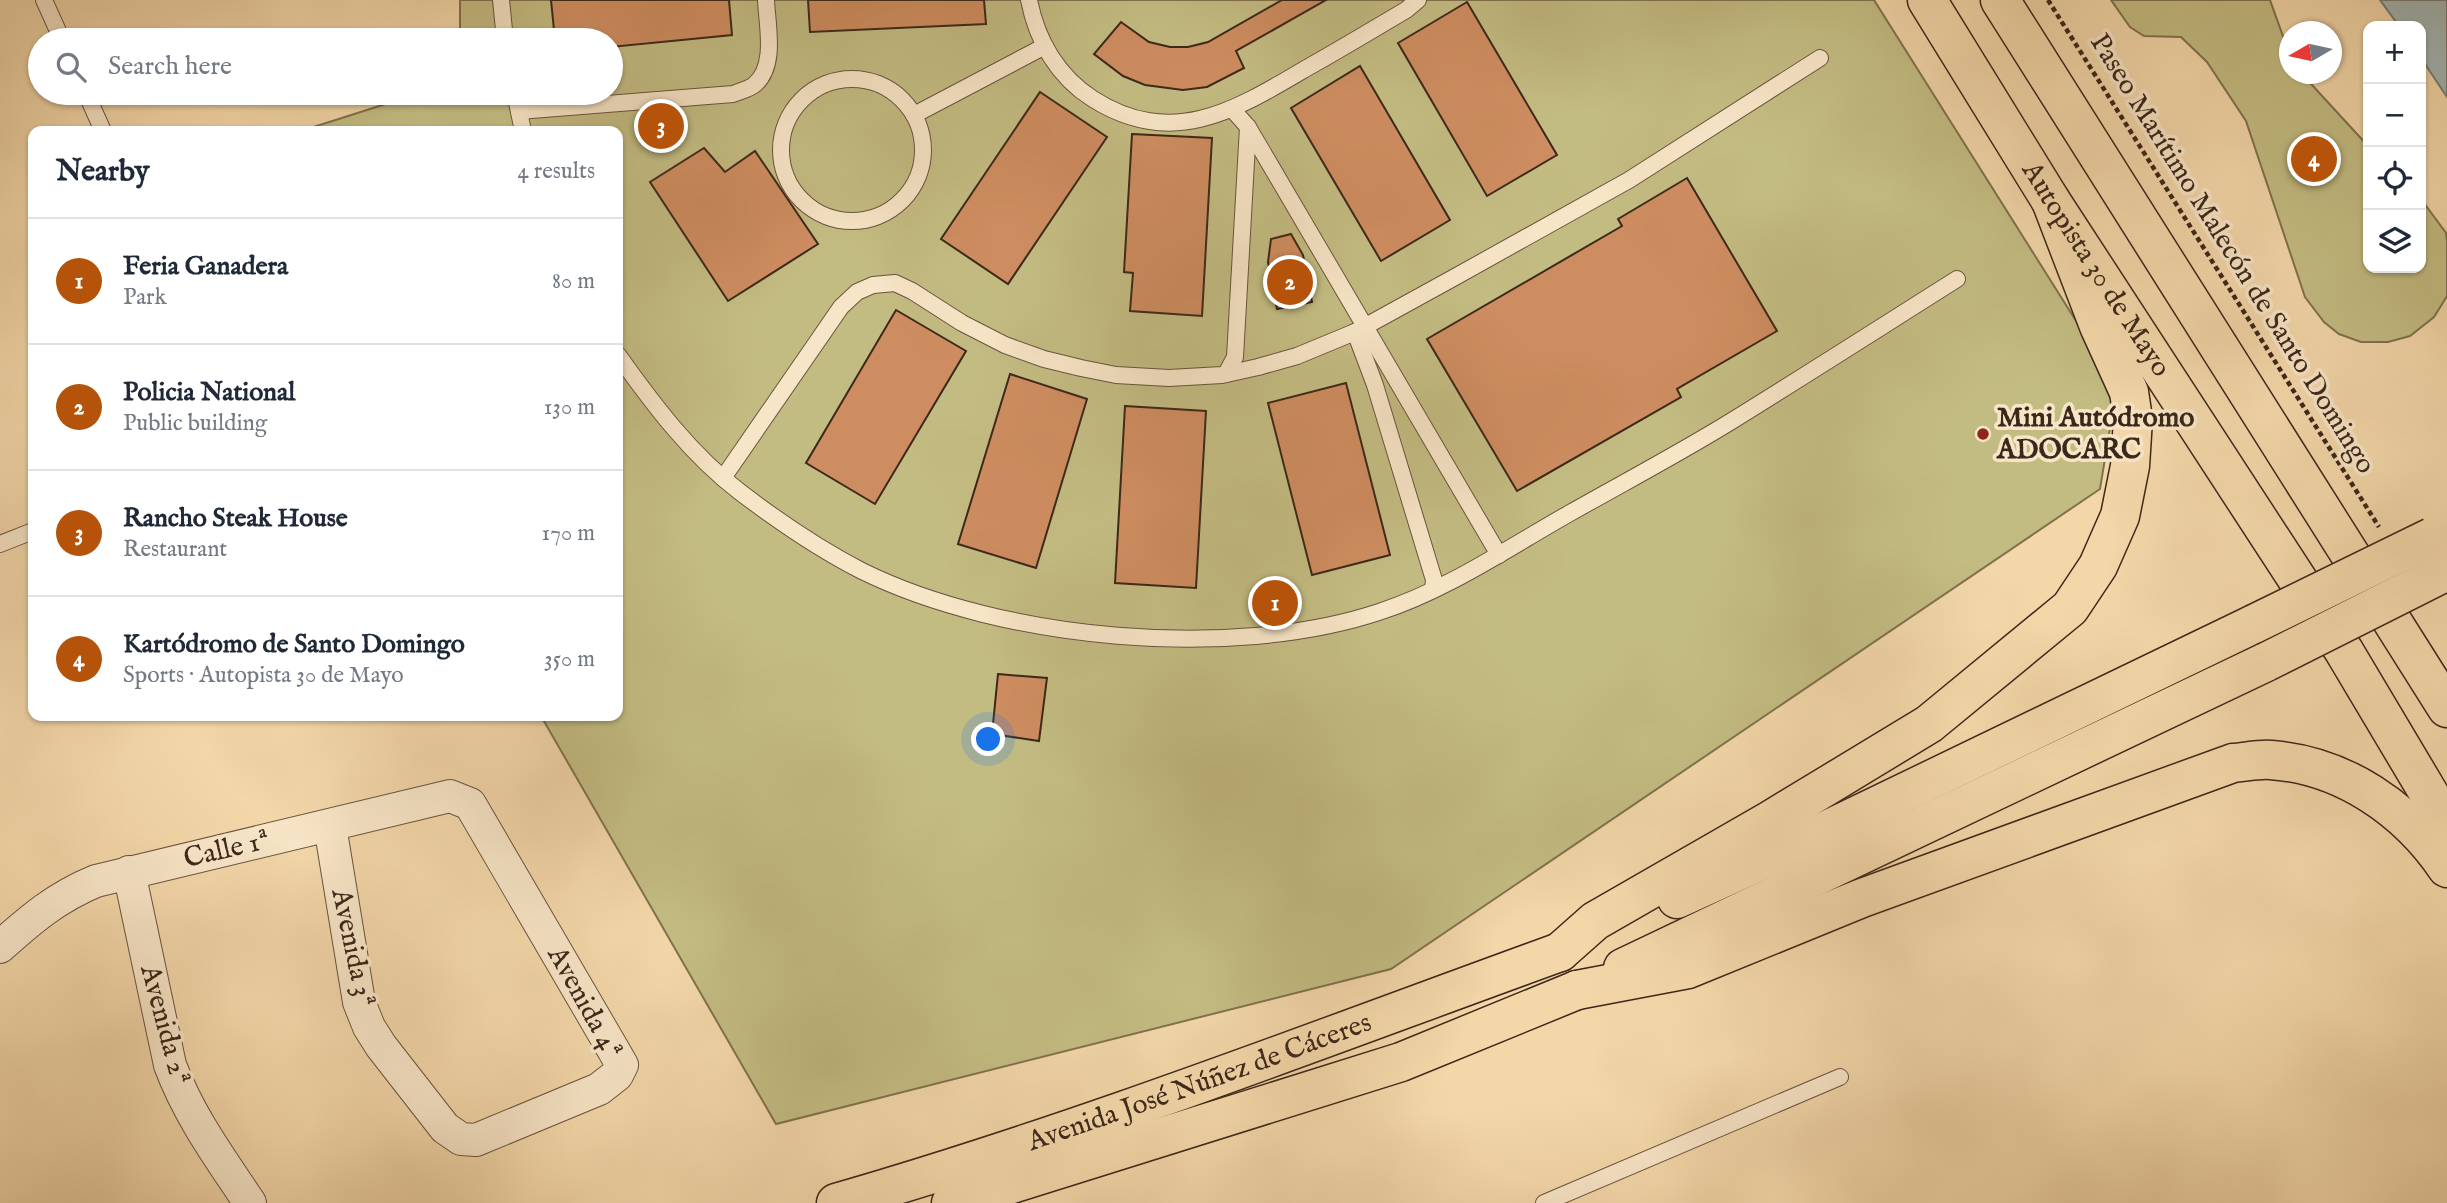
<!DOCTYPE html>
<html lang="en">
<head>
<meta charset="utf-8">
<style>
	body { margin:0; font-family:"IM FELL English",serif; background:#f6f6f7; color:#1f2937 }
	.controls { position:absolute; right:21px; top:21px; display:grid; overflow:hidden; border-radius:14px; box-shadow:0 2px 5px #0004 }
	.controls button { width:63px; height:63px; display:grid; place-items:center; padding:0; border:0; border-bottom:2px solid #e0e1e3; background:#fff; color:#1f2937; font:35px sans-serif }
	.compass { position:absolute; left:2279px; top:21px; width:63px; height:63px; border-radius:50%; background:#fff; box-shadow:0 2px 5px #0004; rotate:261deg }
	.you { position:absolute; left:989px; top:740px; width:24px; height:24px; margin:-18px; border:5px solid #fff; border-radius:50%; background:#1a73e8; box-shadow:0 0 0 10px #1a73e833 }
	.badge { display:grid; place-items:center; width:46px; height:46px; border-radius:50%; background:#b45309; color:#fff; font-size:23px; font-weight:700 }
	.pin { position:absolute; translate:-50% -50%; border:4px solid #fff; box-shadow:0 2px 7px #0006 }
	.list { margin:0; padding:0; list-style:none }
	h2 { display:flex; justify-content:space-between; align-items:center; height:91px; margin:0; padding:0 28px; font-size:30px }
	h2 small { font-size:23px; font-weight:400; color:#747a83 }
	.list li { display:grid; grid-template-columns:46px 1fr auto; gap:21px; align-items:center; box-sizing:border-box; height:126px; padding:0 28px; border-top:2px solid #e0e1e3 }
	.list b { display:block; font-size:26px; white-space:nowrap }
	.list p { margin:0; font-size:23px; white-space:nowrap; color:#747a83 }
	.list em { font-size:23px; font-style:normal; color:#747a83 }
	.icon { flex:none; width:38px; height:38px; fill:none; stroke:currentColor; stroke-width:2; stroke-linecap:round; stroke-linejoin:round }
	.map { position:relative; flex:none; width:2447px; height:1203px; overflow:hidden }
	.search { position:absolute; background:#fff; box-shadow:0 2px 5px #0004; left:28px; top:28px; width:595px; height:77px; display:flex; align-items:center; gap:18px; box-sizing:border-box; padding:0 24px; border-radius:38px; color:#747a83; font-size:26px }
	.panel { position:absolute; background:#fff; box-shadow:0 2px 5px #0004; left:28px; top:126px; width:595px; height:595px; border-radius:14px }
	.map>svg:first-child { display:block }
</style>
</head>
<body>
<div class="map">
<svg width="2447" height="1203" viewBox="0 0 2447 1203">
	<rect width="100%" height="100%" fill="#f3d7a9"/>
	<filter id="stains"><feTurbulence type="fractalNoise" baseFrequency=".00286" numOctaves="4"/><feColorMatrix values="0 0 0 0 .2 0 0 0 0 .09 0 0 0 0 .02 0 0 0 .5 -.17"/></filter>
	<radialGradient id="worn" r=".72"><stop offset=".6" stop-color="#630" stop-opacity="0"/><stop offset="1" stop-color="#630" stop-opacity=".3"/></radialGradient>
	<!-- green -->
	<g fill="#c3bc82" stroke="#80724e" stroke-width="2">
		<path d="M 460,0 L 1874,0 L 2117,386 L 2100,489 L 1391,969 L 776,1124 L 541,716 L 618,716 L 618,131 L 301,131 L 420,93 L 611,93 L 611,40 L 460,40 Z"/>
		<path d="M 2111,0 L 2270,0 L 2289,53 L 2290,74 L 2302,74 L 2368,146 L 2368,268 L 2421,268 L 2421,199 L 2446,233 L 2447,241 L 2447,296 L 2434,317 L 2410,336 L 2388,342 L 2361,342 L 2339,334 L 2324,322 L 2305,297 L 2246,121 L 2207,62 L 2181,37 L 2144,36 L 2130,27 Z"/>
	</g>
	<!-- water -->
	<path fill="#a1b6b4" stroke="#797d76" stroke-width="2" d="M 2380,0 L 2447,0 L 2447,97 L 2421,58 L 2421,26 L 2399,26 Z"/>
	<!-- building -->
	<g fill="#ce8d60" stroke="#3c281a" stroke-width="2">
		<path d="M 551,0 L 729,0 L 732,35 L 611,47 L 611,40 L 555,40 Z"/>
		<path d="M 808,0 L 984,0 L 986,24 L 810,32 Z"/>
		<path d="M 1282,0 L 1326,0 L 1236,51 L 1244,68 L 1207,87 L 1183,90 L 1145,85 L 1123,76 L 1094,54 L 1121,22 L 1149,42 L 1170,47 L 1188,47 L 1208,42 Z"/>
		<path d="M 1467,2 L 1557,155 L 1487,196 L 1398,43 Z"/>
		<path d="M 1360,66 L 1450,220 L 1381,261 L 1291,108 Z"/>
		<path d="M 1040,92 L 1107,137 L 1008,284 L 941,239 Z"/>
		<path d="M 1132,134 L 1212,138 L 1202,316 L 1130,311 L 1133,273 L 1124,272 Z"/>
		<path d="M 704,148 L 725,172 L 755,151 L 818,244 L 728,301 L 650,182 Z"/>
		<path d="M 1687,178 L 1777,331 L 1677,389 L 1681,397 L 1517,491 L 1427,339 L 1622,226 L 1618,219 Z"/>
		<path d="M 1291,234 L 1303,255 L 1312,302 L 1277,309 L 1268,262 L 1271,239 Z"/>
		<path d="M 896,310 L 966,351 L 875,504 L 806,463 Z"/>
		<path d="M 1010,374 L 1087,399 L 1036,568 L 958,544 Z"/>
		<path d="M 1346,383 L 1390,555 L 1312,575 L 1268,403 Z"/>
		<path d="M 1125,406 L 1206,411 L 1196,588 L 1115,583 Z"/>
		<path d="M 998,674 L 1047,678 L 1039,741 L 992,734 Z"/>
	</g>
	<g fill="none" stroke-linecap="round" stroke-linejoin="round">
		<!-- service casing -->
		<g stroke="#6a543e" stroke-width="18">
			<g id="service">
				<path d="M 44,0 L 62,40"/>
				<path d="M 501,0 L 505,40"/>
				<path d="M 1029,0 C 1037,41 1058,77 1093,99 C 1172,149 1234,111 1305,69 C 1339,50 1372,30 1406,10 L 1418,0"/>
				<circle cx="852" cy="150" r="71"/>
				<path d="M 86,93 L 103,131"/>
				<path d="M 515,93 L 523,131"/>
				<path d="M 1232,109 L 1248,127 L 1499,555"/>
				<path d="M 519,111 L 733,94 C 740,91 749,89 754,85 C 777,67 767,25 766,0"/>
				<path d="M 914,115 L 1045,46"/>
				<path d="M 1355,332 L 1375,385 L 1434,580 L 1433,589"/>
				<path d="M 618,355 C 653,404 691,455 740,492 C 778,521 819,549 862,571 C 1002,640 1231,661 1379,612 C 1447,590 1508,548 1570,513 C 1623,483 1678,454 1730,422 C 1806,375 1881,327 1957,279"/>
				<path d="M 1226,374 L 1235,357 L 1248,127"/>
				<path d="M 723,478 L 841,307 L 857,292 L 873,285 L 895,283 L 912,291 L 962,323 L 1005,345 L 1044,359 L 1081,368 L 1116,375 L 1169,378 L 1222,375 L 1258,367 L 1297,356 L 1355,332 L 1455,277 L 1629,180 L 1820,58"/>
				<path d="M 0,544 L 33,531"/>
				<path d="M 1544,1203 L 1840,1077"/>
			</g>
		</g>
		<!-- minor casing -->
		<g stroke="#6a543e" stroke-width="34">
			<g id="minor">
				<path d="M 129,872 L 170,1065 C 189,1116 220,1158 250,1203"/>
				<path d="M 0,947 C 31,919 57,897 96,881 L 450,796 L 470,804 L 614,1051 L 622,1065 L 617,1075 L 599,1089 L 476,1140 L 461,1139 L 445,1128 L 381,1046 L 369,1027 L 359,1002 L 330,826"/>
			</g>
		</g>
		<!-- primary casing -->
		<g stroke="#3c281a" stroke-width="41">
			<g id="primary">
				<path id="s1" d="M 836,1203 C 1082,1132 1320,1039 1560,952"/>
				<path d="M 951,1203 L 1401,1062 L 1577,990"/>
			</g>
		</g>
		<!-- trunk casing -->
		<g stroke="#3c281a" stroke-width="41">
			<g id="trunk">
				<path id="s2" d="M 1927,0 L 2051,201 L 2344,651 L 2447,824"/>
				<path d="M 2000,0 L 2447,708"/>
				<path d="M 1677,899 L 1802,842 L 2254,624"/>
				<path d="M 1560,952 L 1595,921 L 1769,821 L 1929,724 L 2070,608 L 2098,566 L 2120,516 L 2130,466 L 2133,419 L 2129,392 L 2099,326 L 2051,201"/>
				<path d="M 1623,968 L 2266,662"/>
				<path d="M 1577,990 L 1688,969 L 1862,898 L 2233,763 C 2246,762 2259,759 2271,760 C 2343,765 2407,809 2447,868"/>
			</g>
		</g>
		<!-- path -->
		<path stroke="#3c281a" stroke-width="4.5" stroke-dasharray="5 3.5" stroke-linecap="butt" d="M 2048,0 L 2379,527"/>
		<!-- service -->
		<use href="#service" stroke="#f7e5c7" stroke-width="16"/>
		<!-- minor -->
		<use href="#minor" stroke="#f7e5c7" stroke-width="32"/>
		<!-- primary -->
		<use href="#primary" stroke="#f3d7a9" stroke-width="38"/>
		<!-- trunk -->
		<use href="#trunk" stroke="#f3d7a9" stroke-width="38"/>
		<!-- trunk-bridge casing -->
		<g stroke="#3c281a" stroke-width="41" stroke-linecap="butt">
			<g id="trunk-bridge">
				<path d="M 2254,624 L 2432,537"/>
				<path d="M 2266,662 L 2447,571"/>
			</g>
		</g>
		<!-- trunk-bridge -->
		<use href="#trunk-bridge" stroke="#f3d7a9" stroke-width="38"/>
	</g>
	<!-- markers -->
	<circle fill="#8f2418" stroke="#f7e5c7" stroke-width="2.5" cx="1983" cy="434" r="7"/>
	<g text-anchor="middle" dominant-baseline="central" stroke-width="7" stroke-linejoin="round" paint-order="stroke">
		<!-- street labels -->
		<g font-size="28" fill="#3c281a" stroke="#f7e5c7">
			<text transform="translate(2232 254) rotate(58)">Paseo Marítimo Malecón de Santo Domingo</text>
			<text stroke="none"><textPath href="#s2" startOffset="318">Autopista 30 de Mayo</textPath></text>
			<text transform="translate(227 850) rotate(-13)">Calle 1ª</text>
			<text transform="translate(352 948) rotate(78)">Avenida 3ª</text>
			<text transform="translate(584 1003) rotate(61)">Avenida 4ª</text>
			<text transform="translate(164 1025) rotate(75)">Avenida 2ª</text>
			<text stroke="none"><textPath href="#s1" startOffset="383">Avenida José Núñez de Cáceres</textPath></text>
		</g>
		<!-- poi labels -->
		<g font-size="28" font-weight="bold" fill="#3c281a" stroke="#f7e5c7" text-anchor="start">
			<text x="1997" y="418">Mini Autódromo<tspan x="1997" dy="32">ADOCARC</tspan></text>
		</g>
	</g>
	<rect width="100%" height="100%" filter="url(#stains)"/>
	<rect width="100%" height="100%" fill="url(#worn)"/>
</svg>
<div class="controls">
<button>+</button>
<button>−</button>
<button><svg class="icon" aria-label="locate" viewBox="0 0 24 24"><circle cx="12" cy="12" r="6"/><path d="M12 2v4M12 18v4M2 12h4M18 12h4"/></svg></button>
<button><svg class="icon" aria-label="layers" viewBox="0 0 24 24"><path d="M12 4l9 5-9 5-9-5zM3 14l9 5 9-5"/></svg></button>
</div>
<svg class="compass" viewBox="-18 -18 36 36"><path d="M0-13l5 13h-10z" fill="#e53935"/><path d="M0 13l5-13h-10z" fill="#747a83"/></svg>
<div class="you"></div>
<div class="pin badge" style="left:1275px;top:603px">1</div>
<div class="pin badge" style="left:1290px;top:282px">2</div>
<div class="pin badge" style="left:661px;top:126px">3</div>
<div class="pin badge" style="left:2314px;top:159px">4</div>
<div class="search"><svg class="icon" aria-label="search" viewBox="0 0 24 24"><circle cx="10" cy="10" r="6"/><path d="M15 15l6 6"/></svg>Search here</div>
<section class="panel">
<h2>Nearby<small>4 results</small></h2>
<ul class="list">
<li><span class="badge">1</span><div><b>Feria Ganadera</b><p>Park</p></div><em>80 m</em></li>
<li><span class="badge">2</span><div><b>Policia National</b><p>Public building</p></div><em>130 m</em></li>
<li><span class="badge">3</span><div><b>Rancho Steak House</b><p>Restaurant</p></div><em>170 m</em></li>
<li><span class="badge">4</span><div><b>Kartódromo de Santo Domingo</b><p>Sports · Autopista 30 de Mayo</p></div><em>350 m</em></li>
</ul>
</section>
</div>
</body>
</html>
